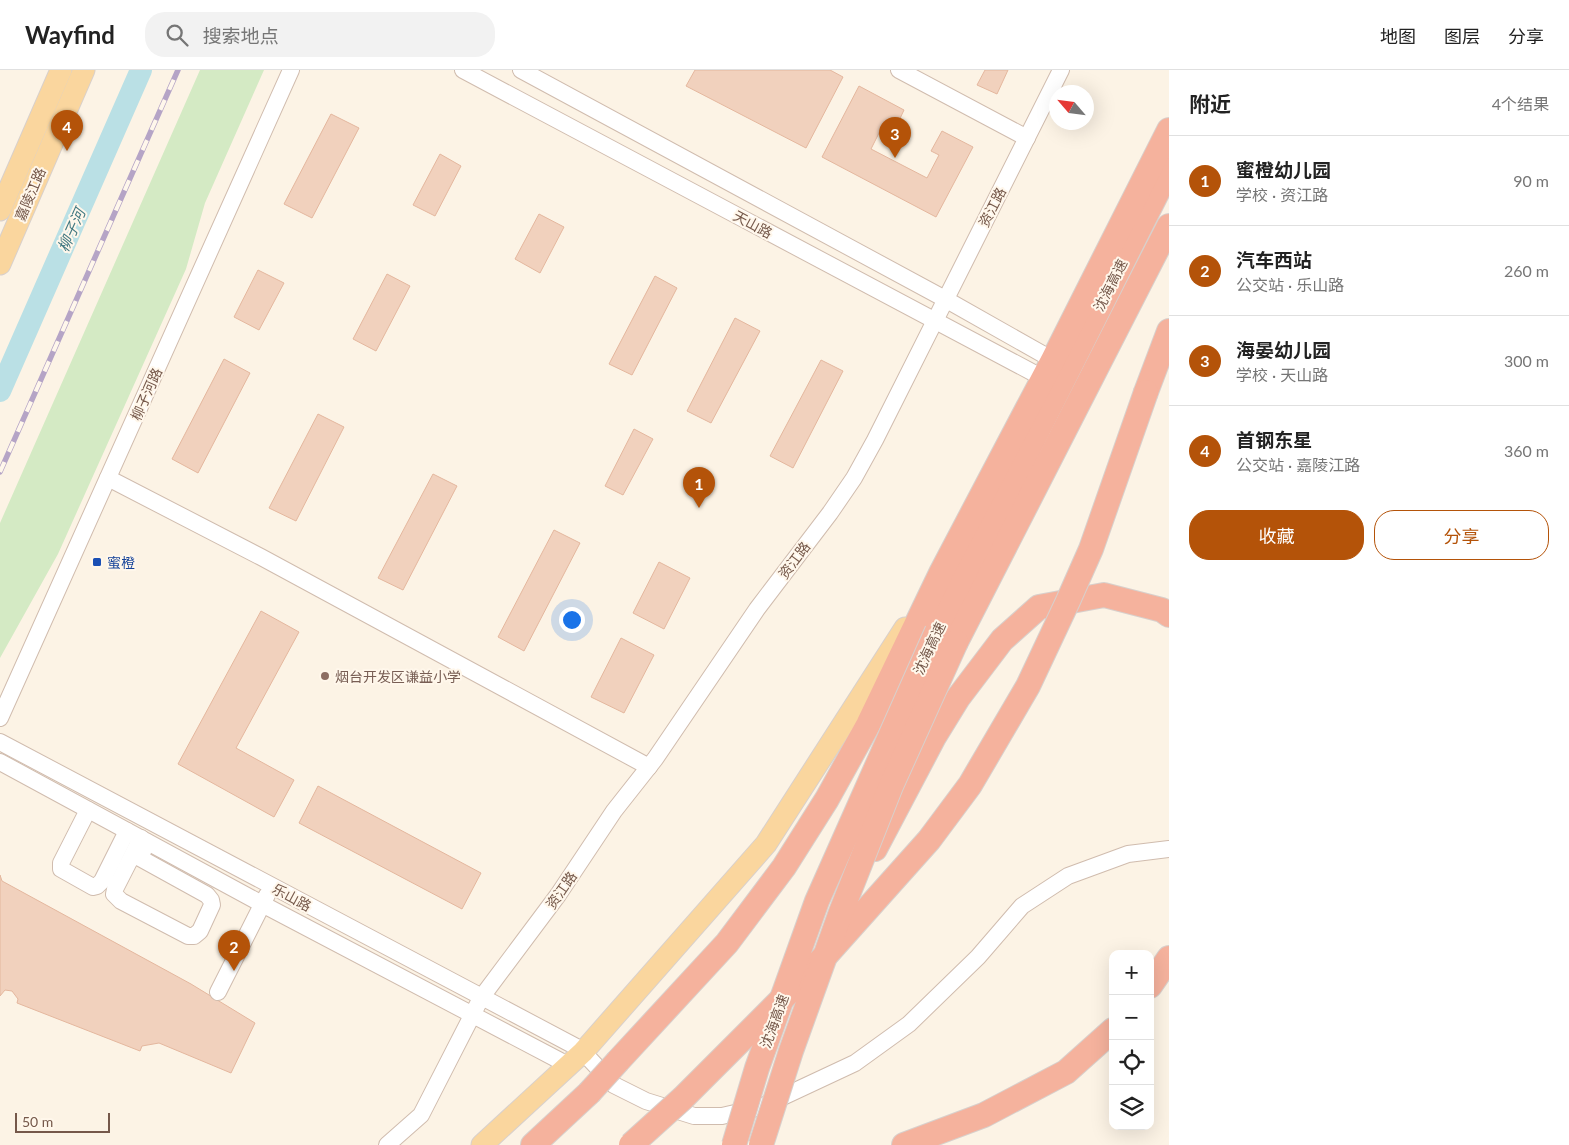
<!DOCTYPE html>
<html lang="zh">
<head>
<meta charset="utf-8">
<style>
	body { margin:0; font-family:Lato,"Noto Sans SC",sans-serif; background:#f2f2f2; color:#222 }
	.controls { position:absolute; right:15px; bottom:15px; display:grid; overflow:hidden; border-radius:10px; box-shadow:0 5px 20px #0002 }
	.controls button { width:45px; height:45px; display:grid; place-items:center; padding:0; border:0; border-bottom:1px solid #e0e0e0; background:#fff; color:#222; font:25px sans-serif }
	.compass { position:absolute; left:1049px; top:15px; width:45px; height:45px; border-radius:50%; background:#fff; box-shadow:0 5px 20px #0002; rotate:298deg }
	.scale { position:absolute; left:15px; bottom:12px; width:95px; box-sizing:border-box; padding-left:5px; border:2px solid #75584a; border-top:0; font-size:14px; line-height:18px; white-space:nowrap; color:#75584a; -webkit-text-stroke:4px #fff7eb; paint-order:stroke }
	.you { position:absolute; left:571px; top:549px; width:18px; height:18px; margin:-12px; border:4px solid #fff; border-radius:50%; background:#1a73e8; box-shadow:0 0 0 8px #1a73e833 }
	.badge { display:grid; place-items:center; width:32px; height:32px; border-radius:50%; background:#b45309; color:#fff; font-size:16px; font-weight:700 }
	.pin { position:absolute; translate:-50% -41px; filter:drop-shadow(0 1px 2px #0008) }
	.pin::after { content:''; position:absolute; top:26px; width:18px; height:15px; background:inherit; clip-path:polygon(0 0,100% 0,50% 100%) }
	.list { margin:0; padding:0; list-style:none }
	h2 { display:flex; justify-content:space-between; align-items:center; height:65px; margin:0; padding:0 20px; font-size:21px }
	h2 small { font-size:16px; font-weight:400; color:#767676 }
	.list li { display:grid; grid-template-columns:32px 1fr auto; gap:15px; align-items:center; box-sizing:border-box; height:90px; padding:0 20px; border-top:1px solid #e0e0e0 }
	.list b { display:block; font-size:19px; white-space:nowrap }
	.list p { margin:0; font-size:16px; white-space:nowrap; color:#767676 }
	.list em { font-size:16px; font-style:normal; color:#767676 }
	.actions { display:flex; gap:10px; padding:15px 20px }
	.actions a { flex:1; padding:11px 0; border:1px solid #b45309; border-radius:20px; text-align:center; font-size:18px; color:#b45309 }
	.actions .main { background:#b45309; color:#fff }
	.icon { flex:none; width:28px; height:28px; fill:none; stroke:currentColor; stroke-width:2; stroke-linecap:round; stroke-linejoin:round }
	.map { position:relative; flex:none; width:1169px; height:1075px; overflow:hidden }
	header { display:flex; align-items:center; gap:30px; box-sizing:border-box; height:70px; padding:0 25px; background:#fff; border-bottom:1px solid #e0e0e0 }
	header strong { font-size:24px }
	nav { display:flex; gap:28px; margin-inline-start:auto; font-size:18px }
	.search { width:350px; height:45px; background:#f2f2f2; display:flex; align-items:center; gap:12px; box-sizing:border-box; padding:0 18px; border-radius:20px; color:#767676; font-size:19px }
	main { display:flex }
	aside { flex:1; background:#fff }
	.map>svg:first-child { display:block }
</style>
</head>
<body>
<header>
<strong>Wayfind</strong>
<div class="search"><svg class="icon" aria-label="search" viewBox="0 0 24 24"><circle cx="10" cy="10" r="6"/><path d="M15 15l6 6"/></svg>搜索地点</div>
<nav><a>地图</a><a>图层</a><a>分享</a></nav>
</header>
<main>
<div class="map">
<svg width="1169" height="1075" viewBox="0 0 1169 1075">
	<rect width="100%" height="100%" fill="#fcf3e5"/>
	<!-- green -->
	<path fill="#d4eac4" d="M 200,0 L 264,0 L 205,133 L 186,199 L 58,484 L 0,588 L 0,453 Z"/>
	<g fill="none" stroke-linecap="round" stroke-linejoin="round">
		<!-- river -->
		<path stroke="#bae0e5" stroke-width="22" d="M 0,321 L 141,0"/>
	</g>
	<!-- building -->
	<g fill="#f1d1bd" stroke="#e4b79e">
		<path d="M 695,0 L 830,0 L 843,7 L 806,78 L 686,16 Z"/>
		<path d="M 985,0 L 1008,0 L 997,24 L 977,15 Z"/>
		<path d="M 859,16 L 904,40 L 895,59 L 884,53 L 871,79 L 927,108 L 939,85 L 931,81 L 942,61 L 973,77 L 936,147 L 822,87 Z"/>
		<path d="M 331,44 L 359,58 L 312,148 L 284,134 Z"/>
		<path d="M 440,84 L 461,96 L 435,146 L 413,135 Z"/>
		<path d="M 539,144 L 564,157 L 540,203 L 515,189 Z"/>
		<path d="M 258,200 L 284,213 L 259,260 L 234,247 Z"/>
		<path d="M 387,204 L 410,216 L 376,281 L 353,269 Z"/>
		<path d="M 655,206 L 677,218 L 632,305 L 609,294 Z"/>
		<path d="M 735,248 L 760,261 L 711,353 L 687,341 Z"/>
		<path d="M 224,289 L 250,303 L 198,403 L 172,389 Z"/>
		<path d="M 821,290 L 843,301 L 793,398 L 770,386 Z"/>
		<path d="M 318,344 L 344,357 L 296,451 L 269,438 Z"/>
		<path d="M 634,359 L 653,369 L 623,425 L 605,416 Z"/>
		<path d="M 433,404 L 457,416 L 403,520 L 378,508 Z"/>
		<path d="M 554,460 L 580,473 L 524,581 L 498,567 Z"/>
		<path d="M 659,492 L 690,508 L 664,559 L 633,543 Z"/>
		<path d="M 261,541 L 299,562 L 236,678 L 294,710 L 274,747 L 178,694 Z"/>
		<path d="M 621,568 L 654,585 L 624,643 L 591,627 Z"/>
		<path d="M 318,716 L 481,803 L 462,839 L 299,753 Z"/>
		<path d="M 0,805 L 2,811 L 191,914 L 255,953 L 231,1003 L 159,973 L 142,976 L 140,981 L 17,933 L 18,929 L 12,921 L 5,920 L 0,926 Z"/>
	</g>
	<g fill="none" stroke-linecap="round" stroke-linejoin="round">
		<!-- minor casing -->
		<g stroke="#d0bcae" stroke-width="18">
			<g id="minor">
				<path d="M 463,0 L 1043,308"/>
				<path d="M 521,0 L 945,229 L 1053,290"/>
				<path d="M 899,0 L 1027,68"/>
				<path d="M 108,408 L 261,487 L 649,697"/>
				<path d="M 0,648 L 291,0"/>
				<path d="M 0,672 L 584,981"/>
				<path d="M 0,692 L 262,834 L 568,995"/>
				<path d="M 88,740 L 61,793 L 61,799 L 93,817 L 97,816 L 102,811 L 127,761"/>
				<path d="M 141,768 L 115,819 L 114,824 L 121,831 L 188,866 L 194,866 L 200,861 L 212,835 L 211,830 L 207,825 L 140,788 L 147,772"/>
				<path d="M 218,922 L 267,825"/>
				<path d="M 583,982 L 614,1015 L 646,1031 L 694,1046 L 722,1046 L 761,1037 L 855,993 L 909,954 L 978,887 L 1022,836 L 1068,806 L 1128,784 L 1169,779"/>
				<path d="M 387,1075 L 421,1045 L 481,928 L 558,825 L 614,741 L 655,689 L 757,539 L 830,443 L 854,408 L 875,370 L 1061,0"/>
			</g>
		</g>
		<!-- major casing -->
		<g stroke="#d8d0cc" stroke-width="23">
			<g id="major">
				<path d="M 0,140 L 61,0"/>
				<path d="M 0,194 L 84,0"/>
				<path d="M 482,1075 L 583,982 L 766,774 L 905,558"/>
			</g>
		</g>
		<!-- highway casing -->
		<g stroke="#d8d0cc" stroke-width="26">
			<g id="highway">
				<path d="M 1146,322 L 1169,261"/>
				<path d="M 937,561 L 1169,99"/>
				<path d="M 956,572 L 1169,156"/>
				<path d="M 875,779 L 934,667 L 958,628 L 1002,570 L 1039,537 L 1104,525 L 1162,540 L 1169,545"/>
				<path d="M 1150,916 L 1169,888"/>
				<path d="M 618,991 L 727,873 L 784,797 L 827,729 L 868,655 L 942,501 L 1053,290 L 1169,60"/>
				<path d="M 533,1075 L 589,1023"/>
				<path d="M 904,1075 L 984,1045 L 1066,1002 L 1113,960"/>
			</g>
		</g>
		<!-- minor -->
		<use href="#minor" stroke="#fff" stroke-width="16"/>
		<!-- major -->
		<use href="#major" stroke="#fad69e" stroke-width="21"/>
		<!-- highway -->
		<use href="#highway" stroke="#f5b29d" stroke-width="24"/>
		<!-- rail casing -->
		<g stroke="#b5a4c6" stroke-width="5.5">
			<path id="rail" d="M 0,402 L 178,0"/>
		</g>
		<!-- rail -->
		<use href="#rail" stroke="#fff7eb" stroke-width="4" stroke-dasharray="11" stroke-linecap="butt"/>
		<!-- highway-bridge casing -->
		<g stroke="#d8d0cc" stroke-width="26" stroke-linecap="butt">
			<g id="highway-bridge">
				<path d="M 589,1023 L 618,991"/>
				<path d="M 631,1075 L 683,1028 L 828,883 L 929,770 L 970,715 L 1028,616 L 1068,531 L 1091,479 L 1146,322"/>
				<path d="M 734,1075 L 757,998 L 817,831 L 937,561"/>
				<path d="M 761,1075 L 791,981 L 841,842 L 891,716 L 956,572"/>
			</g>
		</g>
		<!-- highway-bridge -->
		<use href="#highway-bridge" stroke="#f5b29d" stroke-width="24"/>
	</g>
	<!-- markers -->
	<rect fill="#1a4fb4" stroke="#fff7eb" stroke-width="2" x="92" y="487" width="10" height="10" rx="2.5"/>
	<circle fill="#8d6e63" stroke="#fff7eb" stroke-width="2" cx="325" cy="606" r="5"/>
	<g text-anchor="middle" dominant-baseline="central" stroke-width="4" stroke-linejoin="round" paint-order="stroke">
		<!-- street labels -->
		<g font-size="14" fill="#75584a" stroke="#fff7eb">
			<text transform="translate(30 124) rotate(-67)">嘉陵江路</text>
			<text transform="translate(992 137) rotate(-63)">资江路</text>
			<text transform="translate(753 154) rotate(28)">天山路</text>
			<text transform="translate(1110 215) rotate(-63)">沈海高速</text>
			<text transform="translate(146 324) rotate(-66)">柳子河路</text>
			<text transform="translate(794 490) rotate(-53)">资江路</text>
			<text transform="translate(929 578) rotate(-65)">沈海高速</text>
			<text transform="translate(561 820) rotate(-55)">资江路</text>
			<text transform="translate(292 827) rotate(28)">乐山路</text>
			<text transform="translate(774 951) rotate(-70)">沈海高速</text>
		</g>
		<!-- transit labels -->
		<g font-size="14" fill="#164399" stroke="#fff7eb" text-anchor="start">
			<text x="107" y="492">蜜橙</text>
		</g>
		<!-- education labels -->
		<g font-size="14" fill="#785e54" stroke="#fff7eb" text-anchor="start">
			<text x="335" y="606">烟台开发区谦益小学</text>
		</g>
		<!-- water labels -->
		<g font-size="15" font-style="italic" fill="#417881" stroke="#fff7eb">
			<text transform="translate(71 160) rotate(-66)">柳子河</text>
		</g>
	</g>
</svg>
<div class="controls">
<button>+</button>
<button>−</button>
<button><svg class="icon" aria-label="locate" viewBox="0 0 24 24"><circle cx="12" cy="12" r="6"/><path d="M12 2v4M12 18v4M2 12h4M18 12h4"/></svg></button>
<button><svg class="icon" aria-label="layers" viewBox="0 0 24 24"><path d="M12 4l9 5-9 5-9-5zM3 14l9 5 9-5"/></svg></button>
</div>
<svg class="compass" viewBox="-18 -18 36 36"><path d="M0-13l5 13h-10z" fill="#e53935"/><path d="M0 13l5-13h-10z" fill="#767676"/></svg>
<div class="scale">50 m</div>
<div class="you"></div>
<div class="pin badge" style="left:699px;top:438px">1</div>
<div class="pin badge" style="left:234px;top:901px">2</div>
<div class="pin badge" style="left:895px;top:88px">3</div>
<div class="pin badge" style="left:67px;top:81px">4</div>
</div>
<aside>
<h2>附近<small>4个结果</small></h2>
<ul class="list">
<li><span class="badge">1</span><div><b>蜜橙幼儿园</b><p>学校 · 资江路</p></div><em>90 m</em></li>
<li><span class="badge">2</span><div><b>汽车西站</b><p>公交站 · 乐山路</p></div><em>260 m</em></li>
<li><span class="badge">3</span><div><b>海晏幼儿园</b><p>学校 · 天山路</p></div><em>300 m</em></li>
<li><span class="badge">4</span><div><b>首钢东星</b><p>公交站 · 嘉陵江路</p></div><em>360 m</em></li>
</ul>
<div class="actions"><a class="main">收藏</a><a>分享</a></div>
</aside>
</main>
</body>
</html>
